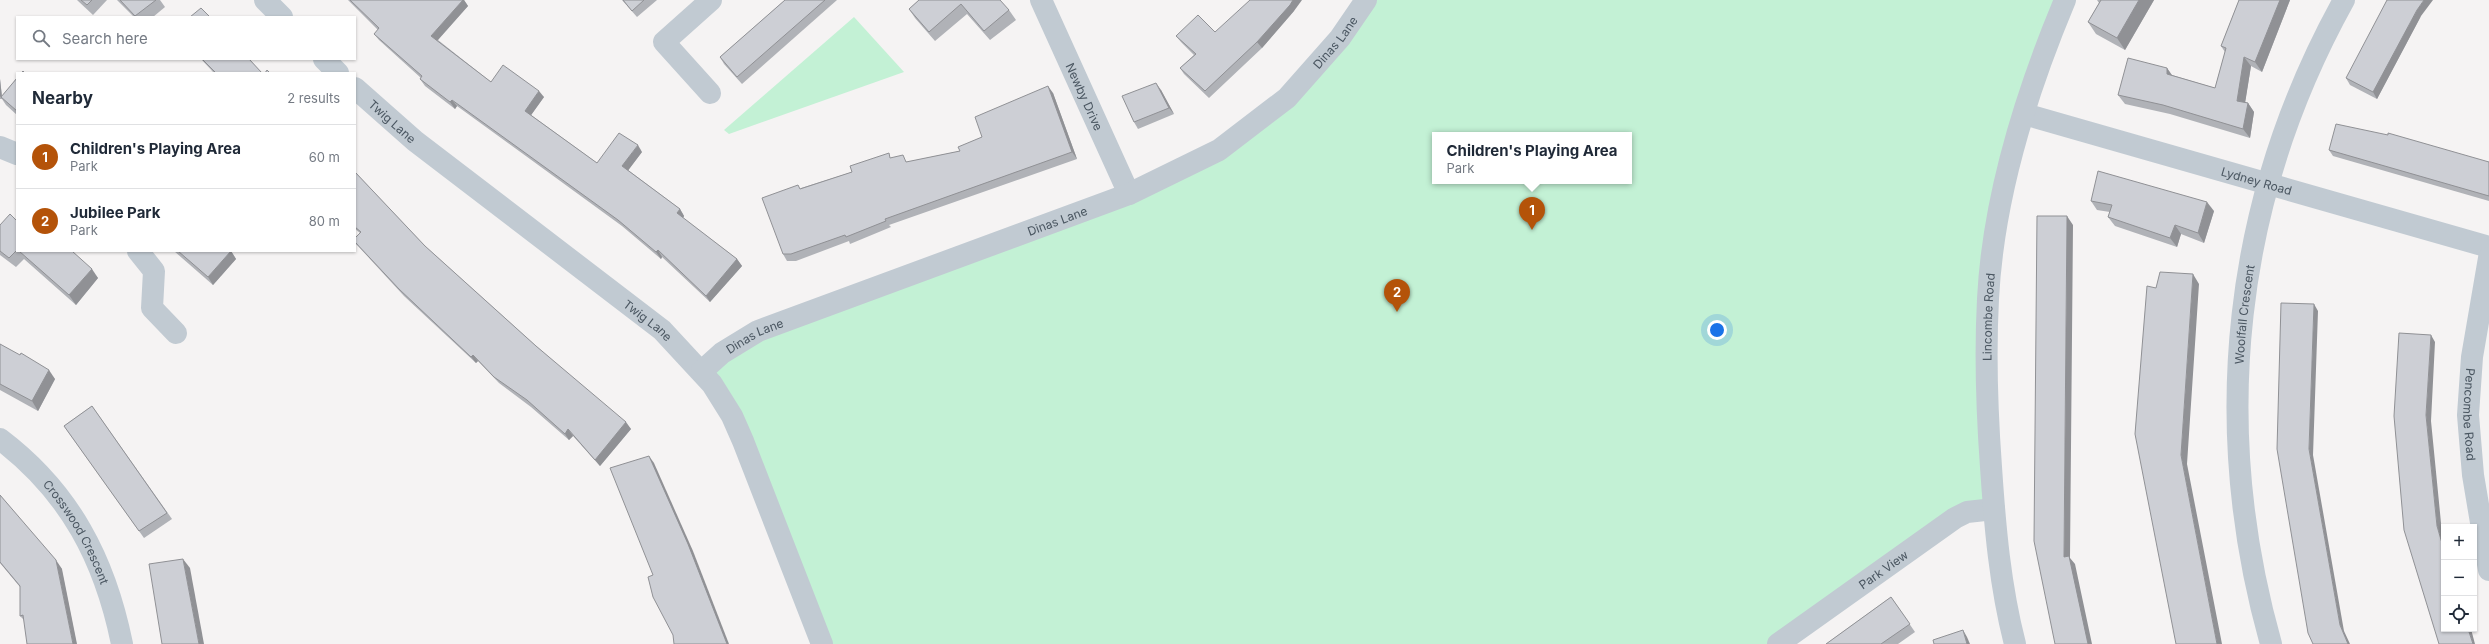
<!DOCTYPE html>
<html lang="en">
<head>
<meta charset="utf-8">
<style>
	body { margin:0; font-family:Inter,sans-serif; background:#f6f6f7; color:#1f2937 }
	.controls { position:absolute; right:12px; bottom:12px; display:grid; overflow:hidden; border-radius:0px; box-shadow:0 1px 3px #0004 }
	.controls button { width:36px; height:36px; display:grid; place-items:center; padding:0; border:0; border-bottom:1px solid #e0e1e3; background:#fff; color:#1f2937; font:20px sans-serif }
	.you { position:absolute; left:1717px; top:330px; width:14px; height:14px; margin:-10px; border:3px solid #fff; border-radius:50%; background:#1a73e8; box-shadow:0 0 0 6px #1a73e833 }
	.badge { display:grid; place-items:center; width:26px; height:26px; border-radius:50%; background:#b45309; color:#fff; font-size:13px; font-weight:700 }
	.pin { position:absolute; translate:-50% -33px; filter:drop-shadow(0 1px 2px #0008) }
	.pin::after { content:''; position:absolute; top:21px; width:14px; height:12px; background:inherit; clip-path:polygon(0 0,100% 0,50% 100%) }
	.popup { position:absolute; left:1432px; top:132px; width:200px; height:52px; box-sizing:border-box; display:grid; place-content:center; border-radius:0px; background:#fff; filter:drop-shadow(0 1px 3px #0005); font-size:13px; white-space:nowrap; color:#747a83 }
	.popup b { font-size:15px; color:#1f2937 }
	.popup::after { content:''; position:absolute; left:50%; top:100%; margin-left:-8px; border:8px solid transparent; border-top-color:#fff }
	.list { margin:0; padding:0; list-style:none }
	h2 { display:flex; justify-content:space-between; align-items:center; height:52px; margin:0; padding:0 16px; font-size:17px }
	h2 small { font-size:13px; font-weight:400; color:#747a83 }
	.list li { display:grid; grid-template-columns:26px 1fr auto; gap:12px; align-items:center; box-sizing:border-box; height:64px; padding:0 16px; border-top:1px solid #e0e1e3 }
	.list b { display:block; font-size:15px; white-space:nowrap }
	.list p { margin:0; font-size:13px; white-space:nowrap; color:#747a83 }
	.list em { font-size:13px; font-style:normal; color:#747a83 }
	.icon { flex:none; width:22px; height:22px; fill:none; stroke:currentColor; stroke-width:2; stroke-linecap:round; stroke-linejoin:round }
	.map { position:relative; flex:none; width:2489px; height:644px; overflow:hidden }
	.search { position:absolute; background:#fff; box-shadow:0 1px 3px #0004; left:16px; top:16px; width:340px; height:44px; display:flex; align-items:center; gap:10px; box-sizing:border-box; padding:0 14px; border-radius:0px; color:#747a83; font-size:15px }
	.panel { position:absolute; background:#fff; box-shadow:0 1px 3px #0004; left:16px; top:72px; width:340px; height:180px; border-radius:0px }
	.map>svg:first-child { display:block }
</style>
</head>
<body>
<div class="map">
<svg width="2489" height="644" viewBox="0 0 2489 644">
	<rect width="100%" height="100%" fill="#f5f3f3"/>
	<!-- green -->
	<g fill="#c3f1d5" fill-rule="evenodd">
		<path d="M 1361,0 L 2062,0 L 2042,40 L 1988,298 L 1994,509 L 1978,510 L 1778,644 L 822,644 L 702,371 L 770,326 L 1219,150 L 1287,98 ZM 1435,135 L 1629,135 L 1629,181 L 1435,181 Z"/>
		<path d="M 854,17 L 904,72 L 729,134 L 724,130 Z"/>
	</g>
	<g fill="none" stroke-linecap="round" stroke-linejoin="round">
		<!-- minor -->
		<g stroke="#c1cad2" stroke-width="22">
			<path d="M 265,0 L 282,17"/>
			<path id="s1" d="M 1041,0 L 1129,194"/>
			<path d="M 324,59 L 338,73"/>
			<path id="s2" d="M 355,88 L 415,141 L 662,330 L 712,384 L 732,416 L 743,441 L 822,644"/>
			<path d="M 710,93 L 664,42 L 711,0"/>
			<path id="s3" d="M 2024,114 L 2489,247"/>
			<path d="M 0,147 L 17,154"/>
			<path d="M 138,251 L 154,271 L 152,308 L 176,333"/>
			<path id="s4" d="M 2489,258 L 2472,357 L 2468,415 L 2473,475 L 2489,570"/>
			<path id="s5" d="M 702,371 L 722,353 L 758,331 L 1129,194 L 1219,150 L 1287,98 L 1340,38 L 1366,0"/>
			<path id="s6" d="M 0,439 C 70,492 105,560 122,644"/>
			<path id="s7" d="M 1778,644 L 1955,518 L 1967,512 L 1994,509"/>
			<path id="s8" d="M 2015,644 C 2000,586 1995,527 1991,467 C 1987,412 1985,355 1988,299 C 1993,198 2026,93 2065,0"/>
			<path id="s9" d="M 2271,644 C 2209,424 2233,200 2344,0"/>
		</g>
	</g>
	<!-- wall -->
	<g fill="#b0b2b7">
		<path d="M 77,0 L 107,0 L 93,15 Z"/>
		<path d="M 117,0 L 160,0 L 165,7 L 153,17 L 134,17 Z"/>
		<path d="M 348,0 L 464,0 L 468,6 L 438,40 L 491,82 L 544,97 L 531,115 L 597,163 L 642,152 L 628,170 L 680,209 L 684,216 L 683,218 L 737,259 L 742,266 L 710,302 L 662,257 L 661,259 L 622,226 L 457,106 L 455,109 L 425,86 L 420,79 L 421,78 L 379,40 L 374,34 L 378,30 Z"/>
		<path d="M 622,0 L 657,0 L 637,17 Z"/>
		<path d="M 785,0 L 837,0 L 742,84 L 724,64 L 720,57 Z"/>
		<path d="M 919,0 L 1009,10 L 1016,20 L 990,40 L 967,14 L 935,41 L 915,18 L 909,9 Z"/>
		<path d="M 2097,0 L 2154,0 L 2125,50 L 2096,34 L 2088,22 L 2099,3 Z"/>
		<path d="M 2239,0 L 2290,0 L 2262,72 L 2251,66 L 2245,102 L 2248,103 L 2254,112 L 2250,138 L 2170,114 L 2125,104 L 2118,95 L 2167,68 L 2172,75 L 2215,88 L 2225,52 L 2221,46 Z"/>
		<path d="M 1294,11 L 1262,48 L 1209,98 L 1184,74 L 1180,68 L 1194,55 L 1181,42 L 1176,36 L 1215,32 Z"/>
		<path d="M 2421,16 L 2377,99 L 2350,85 L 2346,78 Z"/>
		<path d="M 201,59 L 249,59 L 262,73 L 214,73 Z"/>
		<path d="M 17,78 L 17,115 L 6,105 L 2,99 L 0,99 L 0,79 L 2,96 Z"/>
		<path d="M 1161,90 L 1174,114 L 1138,129 L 1134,122 Z"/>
		<path d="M 1053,93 L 1077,159 L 889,225 L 891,227 L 850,244 L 849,241 L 796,261 L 787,261 L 783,254 L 801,188 L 852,172 L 892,158 L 907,162 L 960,151 Z"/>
		<path d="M 2329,150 L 2489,162 L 2489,201 L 2333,156 Z"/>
		<path d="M 355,172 L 425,246 L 536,346 L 631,429 L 600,466 L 573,436 L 569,440 L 531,407 L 499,383 L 478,361 L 476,363 L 404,296 L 358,246 L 355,243 L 355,238 L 360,233 L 355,229 Z"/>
		<path d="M 2091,201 L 2214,211 L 2204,243 L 2181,234 L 2177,247 L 2115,226 L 2108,217 L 2110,212 L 2097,210 Z"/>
		<path d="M 17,221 L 17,251 L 72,251 L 98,278 L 76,305 L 24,259 L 16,267 L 0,255 L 0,225 Z"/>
		<path d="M 174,251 L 231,251 L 236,259 L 213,285 Z"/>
		<path d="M 0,344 L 55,379 L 38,411 L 0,390 Z"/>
		<path d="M 92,406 L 172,519 L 144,538 L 64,426 Z"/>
		<path d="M 0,495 L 62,569 L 24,620 L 20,616 L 20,587 L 0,563 Z"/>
		<path d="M 1891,597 L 1915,632 L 1898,644 L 1826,644 Z"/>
	</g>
	<!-- shaded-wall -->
	<g fill="#909195">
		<path d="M 463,0 L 464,0 L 468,6 L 436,42 L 431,36 Z"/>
		<path d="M 1293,0 L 1302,0 L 1294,11 L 1262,48 L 1257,42 Z"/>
		<path d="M 2139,0 L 2154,0 L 2125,50 L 2117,38 Z"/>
		<path d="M 2280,0 L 2290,0 L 2262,72 L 2255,62 Z"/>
		<path d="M 2424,0 L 2433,0 L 2421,16 L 2377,99 L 2373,92 L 2417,10 Z"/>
		<path d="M 2244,57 L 2251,66 L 2244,110 L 2237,101 Z"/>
		<path d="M 2167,68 L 2173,77 L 2167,74 Z"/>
		<path d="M 0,79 L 2,98 L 1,97 L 2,99 L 0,96 Z"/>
		<path d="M 1156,83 L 1161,90 L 1174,114 L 1169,108 Z"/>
		<path d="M 1048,86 L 1053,93 L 1077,159 L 1072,152 Z"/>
		<path d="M 539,91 L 544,97 L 529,118 L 525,111 Z"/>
		<path d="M 452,100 L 457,106 L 455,109 L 450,102 Z"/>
		<path d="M 2248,103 L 2254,112 L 2250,138 L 2243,129 Z"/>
		<path d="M 638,145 L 642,152 L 627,172 L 622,166 Z"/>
		<path d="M 2207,202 L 2214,211 L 2204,243 L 2198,233 Z"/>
		<path d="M 680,209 L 684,216 L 682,220 L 677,213 Z"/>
		<path d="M 2067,216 L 2073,225 L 2070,558 L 2075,564 L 2092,644 L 2088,644 L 2064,557 Z"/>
		<path d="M 2175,225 L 2181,234 L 2177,247 L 2170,238 Z"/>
		<path d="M 658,250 L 662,257 L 661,259 L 656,252 Z"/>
		<path d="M 231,251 L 236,259 L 213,285 L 208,277 Z"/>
		<path d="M 737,259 L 742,266 L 710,302 L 706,296 Z"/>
		<path d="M 92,269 L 98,278 L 76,305 L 69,295 Z"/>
		<path d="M 2193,274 L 2199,284 L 2187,464 L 2222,644 L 2217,644 L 2181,455 Z"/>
		<path d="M 2314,304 L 2318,311 L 2313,455 L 2344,631 L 2350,644 L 2348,644 L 2340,625 L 2309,449 Z"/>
		<path d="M 2431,335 L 2435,342 L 2431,421 L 2442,533 L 2444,541 L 2444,550 L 2437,526 L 2426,415 Z"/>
		<path d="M 473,355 L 478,361 L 476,363 L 471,357 Z"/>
		<path d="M 49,370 L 55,379 L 38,411 L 32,401 Z"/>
		<path d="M 626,422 L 631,429 L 600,466 L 595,460 Z"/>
		<path d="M 568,429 L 573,436 L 569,440 L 565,434 Z"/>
		<path d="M 649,456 L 654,463 L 693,551 L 729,644 L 727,644 Z"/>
		<path d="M 183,559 L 190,568 L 204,644 L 199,644 Z"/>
		<path d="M 56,560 L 62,569 L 77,644 L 73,644 Z"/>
		<path d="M 2468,629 L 2471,629 L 2475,644 L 2473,644 Z"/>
		<path d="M 1963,630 L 1967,637 L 1970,644 L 1967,644 Z"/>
	</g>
	<!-- building -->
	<g fill="#cdcfd5" stroke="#909195">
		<path d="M 81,0 L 92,0 L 87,5 Z"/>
		<path d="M 120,0 L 156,0 L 135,16 Z"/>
		<path d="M 350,0 L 463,0 L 431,36 L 491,82 L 503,65 L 539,91 L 525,111 L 597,163 L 619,133 L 638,145 L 622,166 L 680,209 L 677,213 L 737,259 L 706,296 L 658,250 L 656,252 L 618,220 L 452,100 L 450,102 L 420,79 L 422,76 L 374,34 L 379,28 Z"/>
		<path d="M 623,0 L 644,0 L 632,11 Z"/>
		<path d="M 785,0 L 825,0 L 737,77 L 720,57 Z"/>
		<path d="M 919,0 L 1000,0 L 1009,10 L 984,31 L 961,4 L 929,32 L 909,9 Z"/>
		<path d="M 1250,0 L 1293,0 L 1290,5 L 1257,42 L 1205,91 L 1180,68 L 1196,54 L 1176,36 L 1198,15 L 1215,32 Z"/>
		<path d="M 2101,0 L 2139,0 L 2117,38 L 2088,22 Z"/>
		<path d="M 2239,0 L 2280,0 L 2255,62 L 2244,57 L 2237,101 L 2248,103 L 2243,129 L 2163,105 L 2118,95 L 2128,58 L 2167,68 L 2167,74 L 2215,88 L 2226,48 L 2221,46 Z"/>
		<path d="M 2387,0 L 2424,0 L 2417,10 L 2373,92 L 2346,78 Z"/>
		<path d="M 201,8 L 210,17 L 190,17 Z"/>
		<path d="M 202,59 L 249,59 L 262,73 L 216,73 Z"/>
		<path d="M 267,70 L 270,73 L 265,73 Z"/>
		<path d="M 23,71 L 25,73 L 21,73 Z"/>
		<path d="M 17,78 L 17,111 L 1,97 Z"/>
		<path d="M 1156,83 L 1169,108 L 1134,122 L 1122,96 Z"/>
		<path d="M 1048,86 L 1072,152 L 885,219 L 886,221 L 846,237 L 845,235 L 791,254 L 783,254 L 762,198 L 798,185 L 800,189 L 852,172 L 850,166 L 889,153 L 890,158 L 903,155 L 906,162 L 960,151 L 958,147 L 982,137 L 975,117 Z"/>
		<path d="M 2336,124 L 2388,135 L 2388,133 L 2489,162 L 2489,196 L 2329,150 Z"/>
		<path d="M 2098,171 L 2207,202 L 2198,233 L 2175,225 L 2170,238 L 2108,217 L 2112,205 L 2091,201 Z"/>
		<path d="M 355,172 L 425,246 L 536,346 L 626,422 L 595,460 L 568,429 L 565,434 L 527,400 L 494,377 L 473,355 L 471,357 L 399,289 L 355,242 L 355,238 L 361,232 L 355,227 Z"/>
		<path d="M 10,214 L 17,221 L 17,250 L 9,258 L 0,251 L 0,225 Z"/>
		<path d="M 2037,216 L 2067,216 L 2064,557 L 2069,556 L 2088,644 L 2055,644 L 2034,541 Z"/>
		<path d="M 19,251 L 72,251 L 92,269 L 69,295 Z"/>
		<path d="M 178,251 L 231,251 L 208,277 Z"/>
		<path d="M 2160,272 L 2193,274 L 2181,455 L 2217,644 L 2176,644 L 2135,434 L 2147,286 L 2156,288 Z"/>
		<path d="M 2281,303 L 2314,304 L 2309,449 L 2340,625 L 2348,644 L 2313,644 L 2308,633 L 2277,449 Z"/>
		<path d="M 2399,333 L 2431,335 L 2426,415 L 2437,526 L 2444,550 L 2444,629 L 2468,629 L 2473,644 L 2439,644 L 2404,530 L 2394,416 Z"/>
		<path d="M 0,344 L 20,355 L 21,353 L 49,370 L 32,401 L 0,384 Z"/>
		<path d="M 92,406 L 167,513 L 139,531 L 64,426 Z"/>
		<path d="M 649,456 L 688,544 L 727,644 L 674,644 L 673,635 L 653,597 L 648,577 L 653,575 L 610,468 Z"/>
		<path d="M 0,495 L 56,560 L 73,644 L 27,644 L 23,615 L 20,616 L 20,586 L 0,562 Z"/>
		<path d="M 183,559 L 199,644 L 162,644 L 149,564 Z"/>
		<path d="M 1891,597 L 1910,624 L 1881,644 L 1826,644 Z"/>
		<path d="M 1963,630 L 1967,644 L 1934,644 L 1933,640 Z"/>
	</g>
	<g text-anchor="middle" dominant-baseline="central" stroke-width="3" stroke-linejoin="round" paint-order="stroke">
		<!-- street labels -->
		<g font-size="12" fill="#4a5661" stroke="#fff">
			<text stroke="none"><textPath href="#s5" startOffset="724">Dinas Lane</textPath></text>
			<text stroke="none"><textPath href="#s1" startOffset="106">Newby Drive</textPath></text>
			<text stroke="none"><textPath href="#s2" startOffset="50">Twig Lane</textPath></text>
			<text stroke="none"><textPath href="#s3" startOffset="242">Lydney Road</textPath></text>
			<text stroke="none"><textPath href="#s5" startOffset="388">Dinas Lane</textPath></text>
			<text stroke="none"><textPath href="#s9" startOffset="333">Woolfall Crescent</textPath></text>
			<text stroke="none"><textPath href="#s8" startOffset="329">Lincombe Road</textPath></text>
			<text stroke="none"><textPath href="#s2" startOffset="374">Twig Lane</textPath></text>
			<text stroke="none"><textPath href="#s5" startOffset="64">Dinas Lane</textPath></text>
			<text stroke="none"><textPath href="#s4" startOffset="158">Pencombe Road</textPath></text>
			<text stroke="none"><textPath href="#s6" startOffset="122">Crosswood Crescent</textPath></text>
			<text stroke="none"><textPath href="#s7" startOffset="129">Park View</textPath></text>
		</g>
	</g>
</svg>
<div class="controls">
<button>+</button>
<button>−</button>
<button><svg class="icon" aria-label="locate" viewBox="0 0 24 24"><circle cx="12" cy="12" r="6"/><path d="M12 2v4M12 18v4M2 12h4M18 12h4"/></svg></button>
</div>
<div class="you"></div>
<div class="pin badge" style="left:1532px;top:230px">1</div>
<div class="popup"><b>Children's Playing Area</b>Park</div>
<div class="pin badge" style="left:1397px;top:312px">2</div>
<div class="search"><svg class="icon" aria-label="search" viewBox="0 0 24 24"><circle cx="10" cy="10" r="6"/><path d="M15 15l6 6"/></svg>Search here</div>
<section class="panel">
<h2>Nearby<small>2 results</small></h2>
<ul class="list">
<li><span class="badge">1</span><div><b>Children's Playing Area</b><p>Park</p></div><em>60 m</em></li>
<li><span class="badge">2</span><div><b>Jubilee Park</b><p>Park</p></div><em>80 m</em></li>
</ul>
</section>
</div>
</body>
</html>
